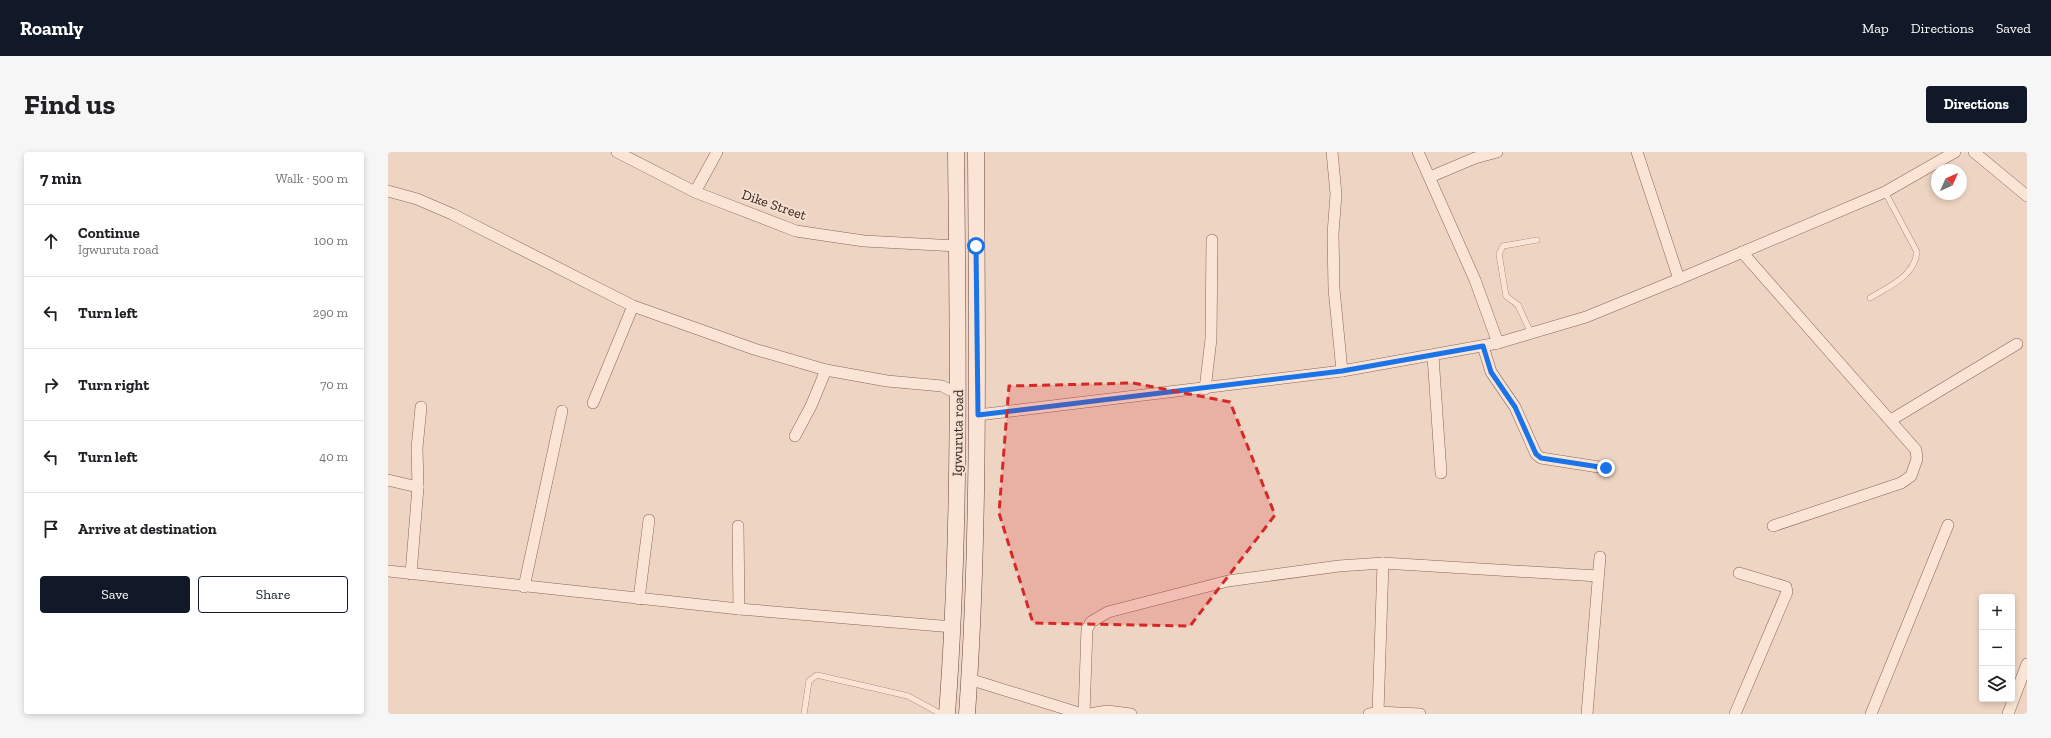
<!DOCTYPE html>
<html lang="en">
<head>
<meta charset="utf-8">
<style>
	body { margin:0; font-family:"Zilla Slab",serif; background:#f6f6f6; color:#202124 }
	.controls { position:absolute; right:12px; bottom:12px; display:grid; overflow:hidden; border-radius:4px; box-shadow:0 2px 6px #0003 }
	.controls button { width:36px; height:36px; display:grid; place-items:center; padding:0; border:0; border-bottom:1px solid #e0e0e0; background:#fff; color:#202124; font:20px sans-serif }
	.compass { position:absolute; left:1543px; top:12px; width:36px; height:36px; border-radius:50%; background:#fff; box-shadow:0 2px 6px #0003; rotate:45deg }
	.stop { position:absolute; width:12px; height:12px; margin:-9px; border:3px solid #1a73e8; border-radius:50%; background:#fff }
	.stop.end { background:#1a73e8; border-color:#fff; box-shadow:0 1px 4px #0008 }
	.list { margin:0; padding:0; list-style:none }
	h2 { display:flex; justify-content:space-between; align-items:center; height:52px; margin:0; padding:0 16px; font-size:17px }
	h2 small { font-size:13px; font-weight:400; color:#757577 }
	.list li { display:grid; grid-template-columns:26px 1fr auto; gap:12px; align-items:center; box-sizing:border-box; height:72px; padding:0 16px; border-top:1px solid #e0e0e0 }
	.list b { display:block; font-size:15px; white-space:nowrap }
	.list p { margin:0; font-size:13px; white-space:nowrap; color:#757577 }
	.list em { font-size:13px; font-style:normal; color:#757577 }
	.actions { display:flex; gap:8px; padding:12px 16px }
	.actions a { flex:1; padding:9px 0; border:1px solid #111827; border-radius:4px; text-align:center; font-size:14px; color:#111827 }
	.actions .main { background:#111827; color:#fff }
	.icon { flex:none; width:22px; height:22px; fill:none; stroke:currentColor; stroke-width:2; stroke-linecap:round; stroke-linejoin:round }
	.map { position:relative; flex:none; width:1639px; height:562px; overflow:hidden; border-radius:4px }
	header { display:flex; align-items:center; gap:24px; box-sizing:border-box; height:56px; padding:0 20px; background:#111827; color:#fff }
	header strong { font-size:19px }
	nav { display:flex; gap:22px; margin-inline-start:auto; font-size:14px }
	.intro { display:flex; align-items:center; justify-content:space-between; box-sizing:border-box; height:96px; padding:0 24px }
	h1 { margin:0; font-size:28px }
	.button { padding:10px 18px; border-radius:4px; background:#111827; color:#fff; font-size:14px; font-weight:700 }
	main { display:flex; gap:24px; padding:0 24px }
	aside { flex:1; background:#fff; border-radius:4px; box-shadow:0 2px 6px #0003 }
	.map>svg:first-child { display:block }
</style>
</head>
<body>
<header>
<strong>Roamly</strong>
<nav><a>Map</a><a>Directions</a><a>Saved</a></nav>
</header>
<div class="intro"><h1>Find us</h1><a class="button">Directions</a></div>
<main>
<aside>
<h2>7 min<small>Walk · 500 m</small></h2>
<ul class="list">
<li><svg class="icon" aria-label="ahead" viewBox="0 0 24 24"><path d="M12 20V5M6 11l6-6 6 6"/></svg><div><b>Continue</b><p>Igwuruta road</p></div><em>100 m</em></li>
<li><svg class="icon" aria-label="left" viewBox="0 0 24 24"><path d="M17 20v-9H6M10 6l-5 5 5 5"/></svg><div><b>Turn left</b></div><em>290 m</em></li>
<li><svg class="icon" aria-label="right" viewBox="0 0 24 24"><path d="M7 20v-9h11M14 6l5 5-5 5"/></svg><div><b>Turn right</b></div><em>70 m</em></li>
<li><svg class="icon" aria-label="left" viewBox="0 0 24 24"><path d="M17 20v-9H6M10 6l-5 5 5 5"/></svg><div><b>Turn left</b></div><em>40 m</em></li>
<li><svg class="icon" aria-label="arrive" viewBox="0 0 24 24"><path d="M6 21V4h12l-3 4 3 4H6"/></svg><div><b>Arrive at destination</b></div></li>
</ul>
<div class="actions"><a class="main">Save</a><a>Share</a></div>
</aside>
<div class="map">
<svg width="1639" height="562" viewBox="0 0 1639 562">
	<rect width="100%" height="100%" fill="#eed4c2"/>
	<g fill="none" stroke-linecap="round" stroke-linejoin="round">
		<!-- lane casing -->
		<g stroke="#88655a" stroke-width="6">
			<g id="lane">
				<path d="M 1482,146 C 1501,134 1526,125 1529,100 L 1497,40"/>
				<path d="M 1143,181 L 1130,153 L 1118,144 L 1111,102 L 1115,94 L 1149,88"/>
				<path d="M 416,562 L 421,529 L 429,523 L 520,544 L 553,562"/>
			</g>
		</g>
		<!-- street casing -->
		<g stroke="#88655a" stroke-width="12">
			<g id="street">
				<path d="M 229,0 L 307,40 L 408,79 L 476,89 L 569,94"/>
				<path d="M 944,0 L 948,42 L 945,82 L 946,137 L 954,219"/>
				<path d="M 1030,0 L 1087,128 L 1110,191"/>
				<path d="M 1249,0 L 1291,127"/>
				<path d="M 1586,0 L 1639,44"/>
				<path d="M 1042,25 L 1087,6 L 1109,0"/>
				<path d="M 0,39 L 29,47 L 64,62 L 245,154 L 366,197 L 438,218 L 499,229 L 554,234 L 562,238 L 570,238"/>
				<path d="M 307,40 L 329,0"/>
				<path d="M 1354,100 L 1528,298 L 1529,307 L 1523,324 L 1513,331 L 1385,374"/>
				<path d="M 1095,194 L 1103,220 L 1127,255 L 1148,302 L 1153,306 L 1217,316"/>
				<path d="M 1045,204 L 1053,321"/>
				<path d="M 817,237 L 823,187 L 824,88"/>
				<path d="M 205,251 L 245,154"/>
				<path d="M 590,263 L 954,219 L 1110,191 L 1198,165 L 1291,127 L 1497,40 L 1567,0"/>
				<path d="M 1503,268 L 1629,192"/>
				<path d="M 407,284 L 423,254 L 438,218"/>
				<path d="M 0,328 L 30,335"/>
				<path d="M 350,374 L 351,457"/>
				<path d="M 0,419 L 351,457 L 565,475"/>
				<path d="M 23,422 L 30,335 L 29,296 L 33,255"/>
				<path d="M 136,435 L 174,259"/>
				<path d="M 251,447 L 261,368"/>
				<path d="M 581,527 L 694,562"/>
				<path d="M 990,560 L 995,411"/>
				<path d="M 696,562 L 699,477 L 703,470 L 720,460 L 840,429 L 951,414 L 995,411 L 1210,424"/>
				<path d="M 702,562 L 719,559 L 743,562"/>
				<path d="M 981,562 L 990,560 L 1032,562"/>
				<path d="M 1199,562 L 1212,405"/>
				<path d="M 1347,562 L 1399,440 L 1398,435 L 1351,421"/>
				<path d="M 1483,562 L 1560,373"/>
				<path d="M 1620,562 L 1639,512"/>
			</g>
		</g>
		<!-- secondary casing -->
		<g stroke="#69463d" stroke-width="17">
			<g id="secondary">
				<path d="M 559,562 C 573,375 570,188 568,0"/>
				<path d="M 579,562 C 592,375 589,187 588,0"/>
			</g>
		</g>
		<!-- lane -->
		<use href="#lane" stroke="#f9e4d6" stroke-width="5.5"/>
		<!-- street -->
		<use href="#street" stroke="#f9e4d6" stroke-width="11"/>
		<!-- secondary -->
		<use href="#secondary" stroke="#f9e4d6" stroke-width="16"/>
	</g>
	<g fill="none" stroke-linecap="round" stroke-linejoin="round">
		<!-- route -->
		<path stroke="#1a73e8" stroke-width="5" d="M 588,94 L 590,263 L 954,219 L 1095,194 L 1103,220 L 1127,255 L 1148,302 L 1153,306 L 1218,316"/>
	</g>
	<!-- marked area -->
	<path fill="#d62828" fill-opacity="0.2" stroke="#d62828" stroke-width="3" stroke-dasharray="8 5" stroke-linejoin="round" d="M 745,231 L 842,250 L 887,363 L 802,474 L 645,471 L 611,361 L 621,234 Z"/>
	<g text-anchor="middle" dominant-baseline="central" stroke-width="4" stroke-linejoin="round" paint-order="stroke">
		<!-- street labels -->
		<g font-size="14" fill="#37231e" stroke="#f5e1d2">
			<text transform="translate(386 53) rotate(19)">Dike Street</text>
			<text transform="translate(570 281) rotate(-89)">Igwuruta road</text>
		</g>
	</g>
</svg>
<div class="controls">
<button>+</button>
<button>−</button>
<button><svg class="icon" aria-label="layers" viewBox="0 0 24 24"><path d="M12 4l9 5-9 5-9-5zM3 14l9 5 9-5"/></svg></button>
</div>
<svg class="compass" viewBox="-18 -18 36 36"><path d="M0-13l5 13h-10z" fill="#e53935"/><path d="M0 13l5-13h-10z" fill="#757577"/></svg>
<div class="stop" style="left:588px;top:94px"></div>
<div class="stop end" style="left:1218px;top:316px"></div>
</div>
</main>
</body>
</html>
